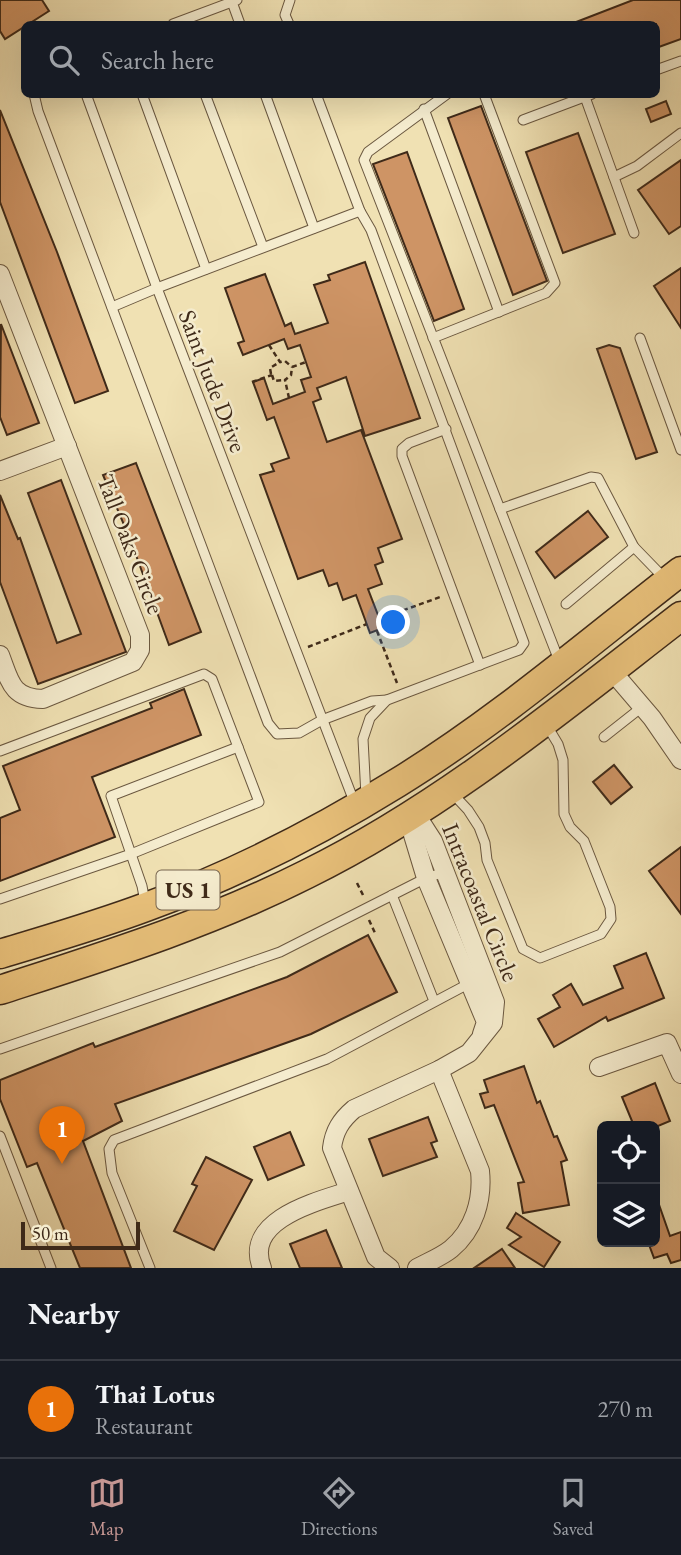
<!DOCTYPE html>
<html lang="en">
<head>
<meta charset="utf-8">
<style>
	body { margin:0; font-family:"EB Garamond",serif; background:#20242c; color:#f1f3f6 }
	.controls { position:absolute; right:21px; bottom:21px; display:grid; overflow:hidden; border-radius:10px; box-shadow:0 7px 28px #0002 }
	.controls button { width:63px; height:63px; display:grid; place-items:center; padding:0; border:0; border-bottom:2px solid #363941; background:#171b24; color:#f1f3f6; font:35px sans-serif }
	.scale { position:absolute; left:21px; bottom:18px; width:119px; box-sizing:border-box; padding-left:7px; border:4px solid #3f2a19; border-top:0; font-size:19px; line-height:24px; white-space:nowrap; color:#3f2a19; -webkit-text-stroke:5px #f5ecce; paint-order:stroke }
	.you { position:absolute; left:394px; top:623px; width:24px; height:24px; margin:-18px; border:5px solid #fff; border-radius:50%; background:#1a73e8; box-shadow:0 0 0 10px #1a73e833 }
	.badge { display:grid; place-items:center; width:46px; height:46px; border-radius:50%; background:#c59692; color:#fff; font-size:23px; font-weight:700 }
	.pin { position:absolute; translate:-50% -58px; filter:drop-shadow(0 2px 4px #0008) }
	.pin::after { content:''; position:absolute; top:37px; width:24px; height:21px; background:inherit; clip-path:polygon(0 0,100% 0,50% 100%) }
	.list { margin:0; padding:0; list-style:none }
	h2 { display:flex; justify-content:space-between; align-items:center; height:91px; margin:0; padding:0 28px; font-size:30px }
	h2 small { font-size:23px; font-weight:400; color:#9ea1a6 }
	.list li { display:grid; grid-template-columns:46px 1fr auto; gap:21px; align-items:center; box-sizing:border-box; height:98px; padding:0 28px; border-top:2px solid #363941 }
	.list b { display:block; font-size:26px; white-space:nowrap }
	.list p { margin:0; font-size:23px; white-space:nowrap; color:#9ea1a6 }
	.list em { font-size:23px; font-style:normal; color:#9ea1a6 }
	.icon { flex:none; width:38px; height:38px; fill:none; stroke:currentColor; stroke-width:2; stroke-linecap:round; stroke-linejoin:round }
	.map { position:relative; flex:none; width:681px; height:1268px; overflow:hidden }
	.search { position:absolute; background:#171b24; box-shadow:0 7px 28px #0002; left:21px; right:21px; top:21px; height:77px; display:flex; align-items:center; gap:18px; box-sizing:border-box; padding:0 24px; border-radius:10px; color:#9ea1a6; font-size:26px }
	.sheet { height:189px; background:#171b24 }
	nav { display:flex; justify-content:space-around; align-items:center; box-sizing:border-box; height:98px; border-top:2px solid #363941; background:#171b24; font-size:19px; color:#9ea1a6 }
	nav a { display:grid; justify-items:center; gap:4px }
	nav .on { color:#c59692 }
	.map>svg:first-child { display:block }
</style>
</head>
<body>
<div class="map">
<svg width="681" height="1268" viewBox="0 0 681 1268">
	<rect width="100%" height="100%" fill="#f0e1b3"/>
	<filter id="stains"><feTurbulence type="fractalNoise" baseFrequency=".00286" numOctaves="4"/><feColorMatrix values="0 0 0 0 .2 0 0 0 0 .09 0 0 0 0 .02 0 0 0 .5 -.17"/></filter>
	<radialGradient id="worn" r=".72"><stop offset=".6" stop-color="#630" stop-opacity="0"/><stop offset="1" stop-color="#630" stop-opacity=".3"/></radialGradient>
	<!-- building -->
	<g fill="#ce9465" stroke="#3f2a19" stroke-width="2">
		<path d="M 0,0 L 42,0 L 49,11 L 5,39 L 0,31 Z"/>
		<path d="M 633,0 L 681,0 L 681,39 L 656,48 L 656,24 L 571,24 Z"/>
		<path d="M 666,101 L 671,114 L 651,122 L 646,109 Z"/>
		<path d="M 481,106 L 547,281 L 513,295 L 448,118 Z"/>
		<path d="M 0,110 L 57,252 L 108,391 L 75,403 L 0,202 Z"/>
		<path d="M 578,133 L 615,234 L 563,253 L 526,152 Z"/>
		<path d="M 407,152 L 464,309 L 434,321 L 373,164 Z"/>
		<path d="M 681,160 L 681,226 L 669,234 L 638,190 Z"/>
		<path d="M 365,262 L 420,418 L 365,436 L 346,377 L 317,388 L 321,399 L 313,402 L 327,442 L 361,430 L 402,539 L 378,548 L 383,562 L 375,565 L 382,584 L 368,589 L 383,628 L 370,633 L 356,595 L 343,600 L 337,583 L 329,586 L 323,570 L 298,579 L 260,475 L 274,471 L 271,464 L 289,458 L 274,417 L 267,420 L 253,382 L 264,378 L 273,404 L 305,392 L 301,380 L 311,377 L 300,345 L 288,349 L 284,339 L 243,355 L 238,343 L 244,341 L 225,288 L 265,274 L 285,326 L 291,323 L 295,334 L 328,323 L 314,285 L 330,280 L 328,275 Z"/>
		<path d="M 681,268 L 681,328 L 654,286 Z"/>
		<path d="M 1,324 L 39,423 L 7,435 L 0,417 Z"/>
		<path d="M 609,345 L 620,348 L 657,452 L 636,459 L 597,349 Z"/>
		<path d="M 136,463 L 201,632 L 169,645 L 130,539 L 103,475 Z"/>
		<path d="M 61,480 L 126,652 L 38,684 L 0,582 L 0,495 L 18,539 L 20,538 L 57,643 L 81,634 L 28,493 Z"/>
		<path d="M 588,511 L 608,537 L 555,578 L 536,552 Z"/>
		<path d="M 184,689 L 201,735 L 92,777 L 115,837 L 0,881 L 0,818 L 20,810 L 3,766 L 152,708 L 150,703 Z"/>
		<path d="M 614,765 L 632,787 L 611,804 L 593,782 Z"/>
		<path d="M 681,847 L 681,914 L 649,871 Z"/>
		<path d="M 368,935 L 397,992 L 311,1034 L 115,1104 L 122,1121 L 83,1141 L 131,1268 L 80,1268 L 37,1163 L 27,1167 L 0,1099 L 0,1080 L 93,1043 L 95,1047 L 287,977 Z"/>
		<path d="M 646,953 L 664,998 L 608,1021 L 606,1017 L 554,1047 L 538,1019 L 560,1007 L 553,995 L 571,984 L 583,1005 L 623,988 L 614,966 Z"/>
		<path d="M 524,1066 L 537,1103 L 540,1101 L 554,1137 L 557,1136 L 567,1160 L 561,1162 L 569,1205 L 523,1213 L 518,1183 L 524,1182 L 494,1105 L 485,1108 L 480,1094 L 488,1092 L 484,1080 Z"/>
		<path d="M 655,1083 L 670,1121 L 658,1126 L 634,1126 L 622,1097 Z"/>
		<path d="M 428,1117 L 437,1141 L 431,1143 L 437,1157 L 383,1176 L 369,1139 Z"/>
		<path d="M 290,1132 L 304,1165 L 268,1180 L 254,1147 Z"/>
		<path d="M 206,1157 L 252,1180 L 214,1250 L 174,1231 L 197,1186 L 192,1184 Z"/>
		<path d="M 655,1199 L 657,1199 L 670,1236 L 681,1232 L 681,1260 L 671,1263 L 667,1254 L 654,1258 L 648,1242 L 655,1242 Z"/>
		<path d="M 516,1213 L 560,1242 L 544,1267 L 509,1245 L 521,1237 L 507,1228 Z"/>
		<path d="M 326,1230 L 342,1268 L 300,1268 L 290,1244 Z"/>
		<path d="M 502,1249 L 515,1268 L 474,1268 Z"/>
	</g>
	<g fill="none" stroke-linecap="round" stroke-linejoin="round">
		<!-- lane casing -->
		<g stroke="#6b5840" stroke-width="11">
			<g id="lane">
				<path d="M 232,2 L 240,24"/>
				<path d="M 173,24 L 237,0"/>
				<path d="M 289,24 L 285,15 L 290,0"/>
				<path d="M 656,70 L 681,61"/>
				<path d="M 34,94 L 38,111 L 268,723 L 277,734 L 299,733 L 322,720 L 372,701 L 387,700"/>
				<path d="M 86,94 L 157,288 L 112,307"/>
				<path d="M 142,94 L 206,269"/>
				<path d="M 205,94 L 263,247"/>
				<path d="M 265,94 L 314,228"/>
				<path d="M 316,94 L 360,211 L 157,288 L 355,804"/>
				<path d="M 447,94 L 368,152 L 364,160 L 560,663"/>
				<path d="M 585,97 L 634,233"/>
				<path d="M 424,109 L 499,312"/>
				<path d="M 523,120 L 592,94"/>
				<path d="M 614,177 L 637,166 L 681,133"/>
				<path d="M 360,211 L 371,230 L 524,643 L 519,650 L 387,700 L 370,718 L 363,739 L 366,796"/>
				<path d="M 433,338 L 546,293 L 555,283 L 484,94"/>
				<path d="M 640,338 L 681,450"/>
				<path d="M 446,429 L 409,443 L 402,449 L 402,456 L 480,665"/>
				<path d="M 500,509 L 591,477 L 598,478 L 634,547 L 666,580"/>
				<path d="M 566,604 L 634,547"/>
				<path d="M 604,737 L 642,707"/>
				<path d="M 0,751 L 204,674 L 212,679 L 259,802 L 131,854 L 0,899"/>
				<path d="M 453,794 L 468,810 L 479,827 L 485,843 L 487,860 L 523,949 L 540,958 L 601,934 L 611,919 L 610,907 L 584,841 L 570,827 L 564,814 L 563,760 L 558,744 L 546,724"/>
				<path d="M 392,895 L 434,1001"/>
				<path d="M 145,902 L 142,886 L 111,796 L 238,747"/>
				<path d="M 0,1049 L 280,952 L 426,878 L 445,872"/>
				<path d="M 0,1136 L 51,1268"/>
				<path d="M 150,1268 L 112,1173 L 109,1149 L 114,1140 L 327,1059 L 470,983"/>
			</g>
		</g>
		<!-- street casing -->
		<g stroke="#6b5840" stroke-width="20">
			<g id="street">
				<path d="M 0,274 L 140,635 L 140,650 L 133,662 L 43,699 C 11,698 10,681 0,655"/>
				<path d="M 0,471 L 67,446"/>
				<path d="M 611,670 L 652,718 L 681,760"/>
				<path d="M 415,813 L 413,835 L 426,878 L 486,1022 L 482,1034"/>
				<path d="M 599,1067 L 667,1043 L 681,1074"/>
				<path d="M 262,1268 C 243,1220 315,1202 349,1191"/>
				<path d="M 390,1268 L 376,1257 L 332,1148 C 334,1131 341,1120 354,1109 L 439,1070 L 469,1053 L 493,1023 L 495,1002 L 433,841 L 415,813"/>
				<path d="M 417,1268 C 428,1262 441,1257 451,1249 C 474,1230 483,1200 480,1171 L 439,1070"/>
			</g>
		</g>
		<!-- primary casing -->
		<g stroke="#3f2a19" stroke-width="31">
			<g id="primary">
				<path d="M 0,954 C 49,939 98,925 146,907 C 234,875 318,832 397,783 C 498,721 588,643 681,571"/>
				<path d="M 0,990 C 105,956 208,924 307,874 C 443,807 562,708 681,616"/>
			</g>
		</g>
		<!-- path -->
		<g stroke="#3f2a19" stroke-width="2.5" stroke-dasharray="5 3.5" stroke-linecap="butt">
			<path d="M 269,345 L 280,362 L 285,361 L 292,367"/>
			<path d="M 292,367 L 306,362"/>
			<path d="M 271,374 L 270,368 L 280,362"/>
			<path d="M 272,375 L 274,381 L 285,380"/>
			<path d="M 252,382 L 272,375"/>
			<path d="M 289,398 L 285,380 L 291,375 L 292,367"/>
			<path d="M 379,619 L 443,596"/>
			<path d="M 377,631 L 397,683"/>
			<path d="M 308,647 L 367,624"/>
			<path d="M 357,883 L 363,895"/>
			<path d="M 369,920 L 375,933"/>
		</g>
		<!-- lane -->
		<use href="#lane" stroke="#f5ecce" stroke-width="9"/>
		<!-- street -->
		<use href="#street" stroke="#f5ecce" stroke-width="18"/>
		<!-- primary -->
		<use href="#primary" stroke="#e8c07a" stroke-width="28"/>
	</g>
	<g text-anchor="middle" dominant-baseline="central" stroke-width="5" stroke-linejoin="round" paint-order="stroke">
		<!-- shield labels -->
		<rect fill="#f5ecce" stroke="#76644f" stroke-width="2" x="156.5" y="870.5" width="63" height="39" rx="5"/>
		<g font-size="23" font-weight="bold" fill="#3f2a19">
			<text x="188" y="890">US 1</text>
		</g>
		<!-- street labels -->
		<g font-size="24" fill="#3f2a19" stroke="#f5ecce">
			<text transform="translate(213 381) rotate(69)">Saint Jude Drive</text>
			<text transform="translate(131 544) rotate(69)">Tall Oaks Circle</text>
			<text transform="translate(481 902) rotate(68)">Intracoastal Circle</text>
		</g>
	</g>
	<rect width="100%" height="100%" filter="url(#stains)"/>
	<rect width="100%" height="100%" fill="url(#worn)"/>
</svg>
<div class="controls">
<button><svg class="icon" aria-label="locate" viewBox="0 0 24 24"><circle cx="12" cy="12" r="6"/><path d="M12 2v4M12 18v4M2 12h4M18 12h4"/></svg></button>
<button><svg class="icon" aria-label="layers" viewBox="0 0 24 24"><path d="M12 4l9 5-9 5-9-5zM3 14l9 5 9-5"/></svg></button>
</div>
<div class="scale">50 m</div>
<div class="you"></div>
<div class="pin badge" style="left:62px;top:1164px;background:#e8710a">1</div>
<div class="search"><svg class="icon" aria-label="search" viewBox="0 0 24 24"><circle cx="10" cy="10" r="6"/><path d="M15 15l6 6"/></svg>Search here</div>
</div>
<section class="sheet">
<h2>Nearby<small></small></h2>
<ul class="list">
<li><span class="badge" style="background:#e8710a">1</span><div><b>Thai Lotus</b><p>Restaurant</p></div><em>270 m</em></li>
</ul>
</section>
<nav>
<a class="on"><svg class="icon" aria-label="map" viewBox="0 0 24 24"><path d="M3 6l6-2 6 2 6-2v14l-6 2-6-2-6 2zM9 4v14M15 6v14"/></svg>Map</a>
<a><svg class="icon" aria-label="directions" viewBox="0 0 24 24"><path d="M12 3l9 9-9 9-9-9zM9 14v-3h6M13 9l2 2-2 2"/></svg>Directions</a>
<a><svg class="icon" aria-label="saved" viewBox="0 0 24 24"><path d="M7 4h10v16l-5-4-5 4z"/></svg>Saved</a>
</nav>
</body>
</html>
